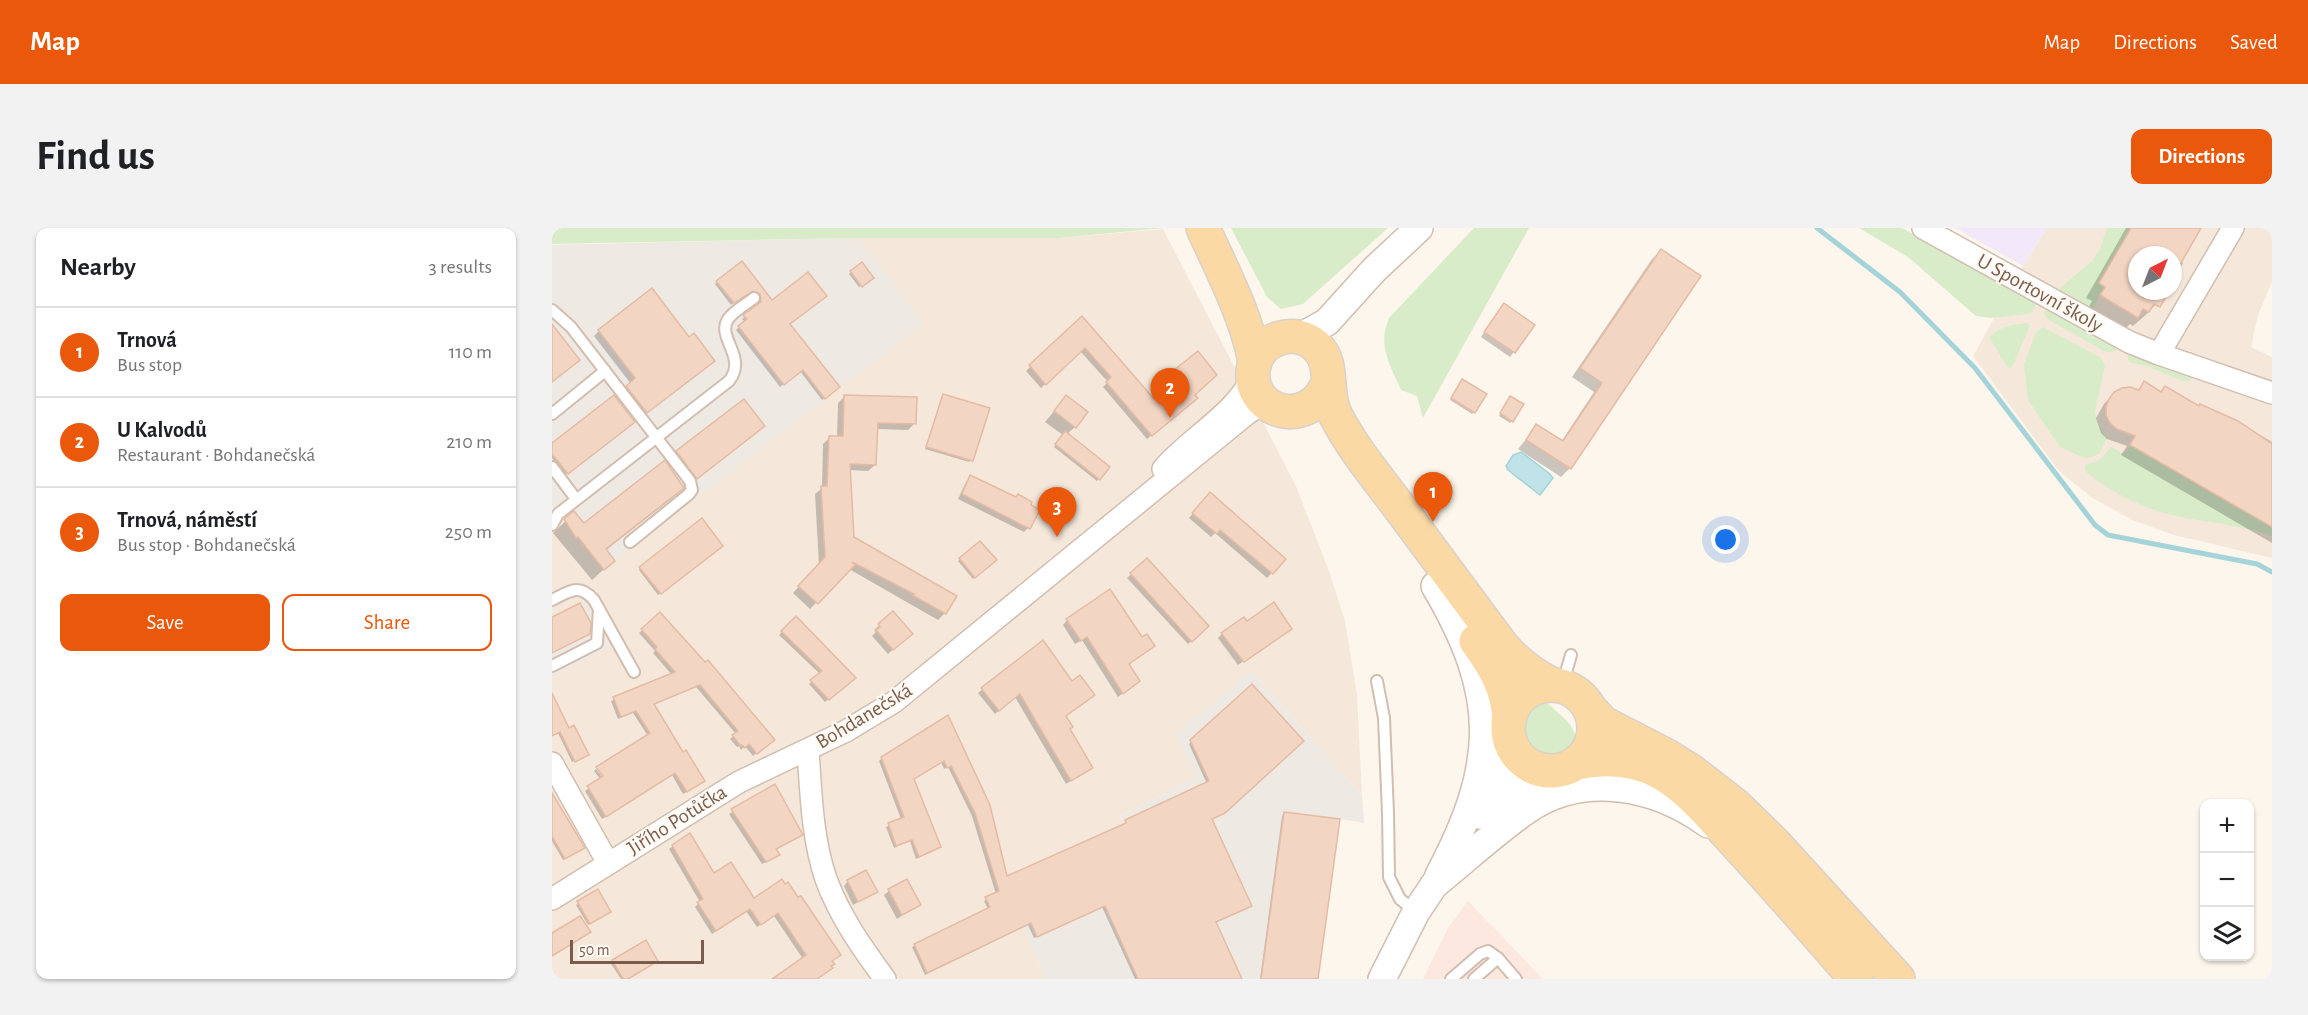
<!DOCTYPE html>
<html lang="en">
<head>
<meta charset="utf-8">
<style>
	body { margin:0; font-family:"Alegreya Sans",sans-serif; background:#f2f2f2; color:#202124 }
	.controls { position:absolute; right:18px; bottom:18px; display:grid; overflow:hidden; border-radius:12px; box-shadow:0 2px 4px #0004 }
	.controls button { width:54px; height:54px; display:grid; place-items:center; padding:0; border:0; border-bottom:2px solid #e0e0e0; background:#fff; color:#202124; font:30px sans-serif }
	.compass { position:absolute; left:1576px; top:18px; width:54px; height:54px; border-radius:50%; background:#fff; box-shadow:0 2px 4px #0004; rotate:42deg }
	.scale { position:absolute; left:18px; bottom:15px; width:134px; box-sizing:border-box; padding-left:6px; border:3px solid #7a5c4d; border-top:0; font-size:16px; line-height:21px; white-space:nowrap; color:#7a5c4d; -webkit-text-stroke:4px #fffaf3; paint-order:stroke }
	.you { position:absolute; left:1174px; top:312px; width:21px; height:21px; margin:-15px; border:4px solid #fff; border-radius:50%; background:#1a73e8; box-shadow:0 0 0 9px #1a73e833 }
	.badge { display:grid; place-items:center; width:39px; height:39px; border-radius:50%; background:#ea580c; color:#fff; font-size:20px; font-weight:700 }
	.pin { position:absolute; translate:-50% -50px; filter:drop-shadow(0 2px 3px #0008) }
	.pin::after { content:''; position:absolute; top:32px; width:21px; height:18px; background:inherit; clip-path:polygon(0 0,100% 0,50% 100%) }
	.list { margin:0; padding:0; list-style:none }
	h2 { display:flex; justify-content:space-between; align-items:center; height:78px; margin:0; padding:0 24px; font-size:26px }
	h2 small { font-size:20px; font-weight:400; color:#757577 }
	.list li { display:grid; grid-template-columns:39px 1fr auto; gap:18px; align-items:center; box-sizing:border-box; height:90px; padding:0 24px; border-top:2px solid #e0e0e0 }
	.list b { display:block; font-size:22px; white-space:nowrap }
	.list p { margin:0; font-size:20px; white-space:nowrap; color:#757577 }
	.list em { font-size:20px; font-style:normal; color:#757577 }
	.actions { display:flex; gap:12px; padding:18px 24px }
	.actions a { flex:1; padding:14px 0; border:2px solid #ea580c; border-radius:12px; text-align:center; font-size:21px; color:#ea580c }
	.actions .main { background:#ea580c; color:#fff }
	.icon { flex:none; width:33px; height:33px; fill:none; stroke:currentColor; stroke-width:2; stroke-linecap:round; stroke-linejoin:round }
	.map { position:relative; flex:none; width:1720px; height:751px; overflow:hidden; border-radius:12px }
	header { display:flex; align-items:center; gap:36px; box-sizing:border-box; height:84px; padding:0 30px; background:#ea580c; color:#fff }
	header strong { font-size:28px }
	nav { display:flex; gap:33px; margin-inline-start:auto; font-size:21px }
	.intro { display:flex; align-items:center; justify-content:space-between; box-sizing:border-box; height:144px; padding:0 36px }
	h1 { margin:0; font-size:42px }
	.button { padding:15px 27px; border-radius:12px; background:#ea580c; color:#fff; font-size:21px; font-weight:700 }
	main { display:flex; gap:36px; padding:0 36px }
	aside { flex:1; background:#fff; border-radius:12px; box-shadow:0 2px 4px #0004 }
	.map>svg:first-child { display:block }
</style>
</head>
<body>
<header>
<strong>Map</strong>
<nav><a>Map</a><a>Directions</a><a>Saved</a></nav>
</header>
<div class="intro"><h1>Find us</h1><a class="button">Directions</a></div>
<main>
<aside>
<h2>Nearby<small>3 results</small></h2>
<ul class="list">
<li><span class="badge">1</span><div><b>Trnová</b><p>Bus stop</p></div><em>110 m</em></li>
<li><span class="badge">2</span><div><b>U Kalvodů</b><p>Restaurant · Bohdanečská</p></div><em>210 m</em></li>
<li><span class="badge">3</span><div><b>Trnová, náměstí</b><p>Bus stop · Bohdanečská</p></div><em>250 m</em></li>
</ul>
<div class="actions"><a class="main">Save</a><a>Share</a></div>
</aside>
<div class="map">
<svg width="1720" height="751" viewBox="0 0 1720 751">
	<rect width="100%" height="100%" fill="#fdf6ec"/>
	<!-- residential -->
	<g fill="#f5e8da" fill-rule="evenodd">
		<path d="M 1495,0 L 1720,0 L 1720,54 L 1706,87 L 1699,119 L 1720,129 L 1720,330 L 1622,307 L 1580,292 L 1539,269 L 1507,243 L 1421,128 L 1471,38 ZM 1585,27 L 1621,27 L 1621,63 L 1585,63 Z"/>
		<path d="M 611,1 L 744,258 L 777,343 L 793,393 L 805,467 L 810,567 L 699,443 L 645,548 L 568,588 L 572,596 L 456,659 L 493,751 L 0,751 L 0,283 L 2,281 L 0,278 L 0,17 L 296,10 L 507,10 Z"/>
	</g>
	<!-- commercial -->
	<path fill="#fde8e0" d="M 916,673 L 991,751 L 871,751 L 896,700 Z"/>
	<!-- industrial -->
	<g fill="#efe9e4">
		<path d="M 306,10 L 372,95 L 52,342 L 0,278 L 0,17 Z"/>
		<path d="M 34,372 L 58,419 L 0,449 L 0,389 Z"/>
		<path d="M 699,443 L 810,567 L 812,595 L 788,591 L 766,751 L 493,751 L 456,659 L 572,596 L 568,588 L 645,548 L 623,507 Z"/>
	</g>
	<!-- education -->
	<path fill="#f3e8fa" d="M 1403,0 L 1495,0 L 1471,38 Z"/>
	<!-- green -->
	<g fill="#d8ecc9">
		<path d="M 0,0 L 612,0 L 507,10 L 296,10 L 0,16 Z"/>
		<path d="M 679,0 L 836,0 L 751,76 L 729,81 L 715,69 Z"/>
		<path d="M 922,0 L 977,0 L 871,190 L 865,168 L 849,162 C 838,137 825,117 837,90 Z"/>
		<path d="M 1307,0 L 1350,0 L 1463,63 L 1488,71 L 1480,84 L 1476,86 L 1439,90 L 1424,88 L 1356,29 Z"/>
		<path d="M 1555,0 L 1579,0 L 1547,55 L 1553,59 L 1540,81 L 1507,61 L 1541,32 L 1548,21 Z"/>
		<path d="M 1497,76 L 1516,93 L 1566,120 L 1561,124 L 1554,124 L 1495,91 L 1492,84 Z"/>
		<path d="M 1475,95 L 1478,98 L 1460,139 L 1456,140 L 1437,109 C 1449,98 1459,97 1475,95 Z"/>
		<path d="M 1491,99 L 1548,129 L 1553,137 L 1543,184 L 1547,198 L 1555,210 L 1547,226 L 1538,230 L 1532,230 L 1508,219 L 1476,172 L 1472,136 L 1484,104 Z"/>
		<path d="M 1574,124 L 1643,148 L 1637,153 L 1630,153 L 1597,139 L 1577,134 Z"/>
		<path d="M 1578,217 L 1720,299 L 1720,308 C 1691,298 1663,295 1633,290 C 1596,283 1562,267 1533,243 L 1533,237 L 1548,232 L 1559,219 L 1572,226 Z"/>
		<path d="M 991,471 C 1005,486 1024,494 1025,516 C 989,560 939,491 991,471 Z"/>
	</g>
	<!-- water -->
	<path fill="#bfe3e8" stroke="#a5d3da" stroke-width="1.5" d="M 969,224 L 998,246 L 1001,250 L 988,267 L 956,242 L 954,238 L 961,227 Z"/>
	<!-- shadow -->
	<g fill="#0003">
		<path d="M 1574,0 L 1648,0 L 1629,33 L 1631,35 L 1621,53 L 1621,27 L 1585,27 L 1585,63 L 1615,63 L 1597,84 L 1581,98 L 1578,96 L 1571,103 L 1535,82 L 1540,73 L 1534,70 Z"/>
		<path d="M 1109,23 L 1147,48 L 1018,240 L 1009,249 L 966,221 L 985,198 L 1009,214 L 1042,164 L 1020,149 L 1100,31 Z"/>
		<path d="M 190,35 L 283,162 L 270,172 L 248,143 L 228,159 L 184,102 L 193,94 L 190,91 L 207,77 L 206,69 L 197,64 L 179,77 L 163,56 Z"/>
		<path d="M 309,36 L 318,52 L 307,59 L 297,46 Z"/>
		<path d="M 947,82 L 962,124 L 958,129 L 929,109 Z"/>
		<path d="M 530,90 L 602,173 L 626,155 L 619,147 L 646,125 L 640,174 L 595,211 L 551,159 L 556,154 L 528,123 L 489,160 L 474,143 Z"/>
		<path d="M 47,103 L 156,138 L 89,189 L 70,164 L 79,156 L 42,108 Z"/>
		<path d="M 909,155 L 922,184 L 920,186 L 898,172 Z"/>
		<path d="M 1592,155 L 1608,165 L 1613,159 L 1647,179 L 1686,194 L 1720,214 L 1720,315 L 1569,227 L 1575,218 L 1555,211 L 1549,205 L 1544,190 L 1552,176 L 1563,165 L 1585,163 Z"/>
		<path d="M 391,167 L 419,232 L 417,234 L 373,221 Z"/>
		<path d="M 293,168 L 363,195 L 356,202 L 324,201 L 323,237 L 316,243 L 296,242 L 300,310 L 393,385 L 386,392 L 297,341 L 258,381 L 241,365 L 267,337 L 263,266 L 270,260 L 271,216 L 277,210 L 285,210 L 286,175 Z"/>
		<path d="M 514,169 L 523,199 L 515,206 L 556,239 L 545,253 L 502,219 L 511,207 L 493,194 Z"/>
		<path d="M 956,172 L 960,193 L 958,195 L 947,188 Z"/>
		<path d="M 79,196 L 13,247 L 0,230 L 0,217 Z"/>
		<path d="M 209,200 L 142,251 L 124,226 L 125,224 Z"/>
		<path d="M 418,249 L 463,270 L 476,300 L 472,304 L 406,271 L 414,254 Z"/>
		<path d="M 130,260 L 119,271 L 53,323 L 61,333 L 40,352 L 1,305 L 22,285 L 31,297 Z"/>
		<path d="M 654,270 L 732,331 L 715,350 L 663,305 L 659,309 L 637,290 Z"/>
		<path d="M 428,315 L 443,332 L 421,351 L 406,333 Z"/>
		<path d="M 168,319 L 106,367 L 87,342 L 88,340 Z"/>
		<path d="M 595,332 L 655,398 L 636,416 L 575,350 Z"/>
		<path d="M 341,385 L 354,410 L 336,426 L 320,408 L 324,404 L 322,402 Z"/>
		<path d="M 108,386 L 218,515 L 201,528 L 193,518 L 189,522 L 187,518 L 185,519 L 178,511 L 184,506 L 144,459 L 101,477 L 148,556 L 131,566 L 120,547 L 50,591 L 33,563 L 49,552 L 42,543 L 44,541 L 55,555 L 96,508 L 81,485 L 66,491 L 59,473 L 120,447 L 101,425 L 103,423 L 87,405 Z"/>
		<path d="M 244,390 L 300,452 L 273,474 L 257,456 L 268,446 L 227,407 Z"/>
		<path d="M 515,392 L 596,422 L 576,437 L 586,453 L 566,469 L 530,412 L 523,416 L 511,397 Z"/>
		<path d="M 695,395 L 738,401 L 686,437 L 666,410 L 670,406 Z"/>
		<path d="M 491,414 L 517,502 L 539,540 L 514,556 L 463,469 L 443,486 L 426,465 Z"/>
		<path d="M 699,458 L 750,513 L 668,588 L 659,592 L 698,677 L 663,695 L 689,751 L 583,751 L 550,679 L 482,710 L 476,697 L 373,747 L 360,719 L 436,681 L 432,673 L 444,666 L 420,588 L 396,539 L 392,541 L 389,534 L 361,551 L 387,619 L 364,631 L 358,613 L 342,620 L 334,599 L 349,591 L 327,533 L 330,530 L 395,490 L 454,651 L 572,598 L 574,593 L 655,556 L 637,516 Z"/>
		<path d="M 0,470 L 16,502 L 35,526 L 20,534 L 6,505 L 0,508 Z"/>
		<path d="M 223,558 L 245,610 L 223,622 L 222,630 L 210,636 L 177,586 Z"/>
		<path d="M 0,575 L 29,622 L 11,632 L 0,613 Z"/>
		<path d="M 732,586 L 764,751 L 708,751 L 730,588 Z"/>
		<path d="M 121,618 L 161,647 L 201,672 L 229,653 L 279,733 L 251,731 L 222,688 L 205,699 L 194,683 L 160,706 L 143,679 L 148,674 L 117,621 Z"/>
		<path d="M 296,653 L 324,663 L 301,677 L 292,658 Z"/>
		<path d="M 45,663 L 56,685 L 36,697 L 24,677 Z"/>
		<path d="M 337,663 L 367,677 L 345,691 L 332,667 Z"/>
		<path d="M 61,734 L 75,751 L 69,751 L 59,736 Z"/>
	</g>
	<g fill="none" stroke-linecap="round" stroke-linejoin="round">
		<!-- stream -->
		<path stroke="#a5d3da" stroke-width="5" d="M 1265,0 L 1348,64 L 1423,140 L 1543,297 L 1556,307 L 1705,336 L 1720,344"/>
	</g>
	<!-- building -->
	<g fill="#f3d5c3" stroke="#e6bba3" stroke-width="1.5">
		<path d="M 1579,0 L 1649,0 L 1621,49 L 1621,27 L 1585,27 L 1585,63 L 1617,63 L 1608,79 L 1602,76 L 1597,84 L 1591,81 L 1586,90 L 1548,67 L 1553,59 L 1547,55 Z"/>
		<path d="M 1109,21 L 1149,48 L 1019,241 L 974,212 L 984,196 L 1011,213 L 1050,155 L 1028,140 Z"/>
		<path d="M 190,33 L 220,72 L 256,44 L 275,68 L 238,96 L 288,159 L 273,171 L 251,142 L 232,157 L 186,98 L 195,91 L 191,87 L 209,74 L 208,66 L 201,63 L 182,75 L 164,53 Z"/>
		<path d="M 310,34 L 322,50 L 310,59 L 298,43 Z"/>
		<path d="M 100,60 L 137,109 L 142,105 L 163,133 L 95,185 L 74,158 L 83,150 L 46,102 Z"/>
		<path d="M 952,75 L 983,97 L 963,125 L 932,104 Z"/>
		<path d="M 530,88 L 602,171 L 629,150 L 622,142 L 646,123 L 665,147 L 643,167 L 646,170 L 600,208 L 554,154 L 559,149 L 533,120 L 494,157 L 477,137 Z"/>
		<path d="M 0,96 L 28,132 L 0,154 Z"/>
		<path d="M 910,151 L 935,166 L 923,185 L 899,170 Z"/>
		<path d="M 1592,153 L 1609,164 L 1613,158 L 1647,178 L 1648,176 L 1686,193 L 1720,216 L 1720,299 L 1578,217 L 1583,208 L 1565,201 L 1558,195 L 1554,187 L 1554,179 L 1557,171 L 1562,164 L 1570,160 L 1578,159 L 1587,162 Z"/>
		<path d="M 391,166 L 438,180 L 421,233 L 374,219 Z"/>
		<path d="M 62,167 L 83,194 L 16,246 L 0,226 L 0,215 Z"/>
		<path d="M 292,167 L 365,169 L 364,196 L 326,195 L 324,237 L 298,236 L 302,309 L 405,368 L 394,386 L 360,367 L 362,366 L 300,334 L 303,337 L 266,376 L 246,358 L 273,329 L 269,258 L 275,258 L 277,208 L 291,208 Z"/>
		<path d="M 514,167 L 536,184 L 524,200 L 502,183 Z"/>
		<path d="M 958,168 L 972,176 L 961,194 L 948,185 Z"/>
		<path d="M 192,171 L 213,198 L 145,251 L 124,223 Z"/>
		<path d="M 513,203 L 558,239 L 548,252 L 503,216 Z"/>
		<path d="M 113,232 L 132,260 L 54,321 L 63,333 L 52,342 L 26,309 L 24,310 L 12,291 L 22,283 L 32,295 Z"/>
		<path d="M 418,247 L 464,269 L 466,266 L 480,274 L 479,277 L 488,282 L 478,301 L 410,266 Z"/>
		<path d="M 658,264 L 734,331 L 721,346 L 668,302 L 665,306 L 640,285 Z"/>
		<path d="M 150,290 L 171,318 L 109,366 L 87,339 Z"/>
		<path d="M 428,313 L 445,332 L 423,350 L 407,330 Z"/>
		<path d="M 595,330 L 657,398 L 640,414 L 578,345 Z"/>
		<path d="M 558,361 L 590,409 L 595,406 L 603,418 L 577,436 L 588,453 L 571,466 L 535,409 L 529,413 L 514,391 Z"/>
		<path d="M 722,374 L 740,401 L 692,434 L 669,405 L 692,389 L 695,393 Z"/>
		<path d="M 28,375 L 39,395 L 38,406 L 0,425 L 0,389 Z"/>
		<path d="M 341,383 L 361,406 L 341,422 L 324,402 L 328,399 L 326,396 Z"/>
		<path d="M 108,384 L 153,434 L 156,432 L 223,512 L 205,526 L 197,516 L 193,520 L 190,517 L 189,518 L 180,507 L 186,503 L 148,457 L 102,476 L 131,524 L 134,522 L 153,553 L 135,564 L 123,545 L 54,589 L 35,558 L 51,548 L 44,539 L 98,505 L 84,483 L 69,489 L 61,469 L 123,444 L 103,421 L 105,419 L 89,401 Z"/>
		<path d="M 244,388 L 304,450 L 277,472 L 258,452 L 270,443 L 229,403 Z"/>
		<path d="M 491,412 L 520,453 L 528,447 L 543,467 L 514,488 L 521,499 L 518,501 L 541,540 L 519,553 L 468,466 L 447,483 L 429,460 Z"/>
		<path d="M 700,456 L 752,513 L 673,585 L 660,591 L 700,678 L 664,694 L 690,751 L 586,751 L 553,678 L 485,709 L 479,695 L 375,745 L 362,716 L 438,679 L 433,669 L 447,663 L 423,585 L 399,538 L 395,540 L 392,533 L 362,551 L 389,619 L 367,629 L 360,612 L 344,618 L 336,595 L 352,589 L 329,529 L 396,487 L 438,577 L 455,648 L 574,595 L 573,592 L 657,553 L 638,512 Z"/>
		<path d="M 0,465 L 17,500 L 22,497 L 37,527 L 23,534 L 8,504 L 0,508 Z"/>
		<path d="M 223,556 L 251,607 L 224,621 L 228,627 L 214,634 L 179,581 Z"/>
		<path d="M 0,565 L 33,620 L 13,631 L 0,608 Z"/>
		<path d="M 732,584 L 788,591 L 766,751 L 709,751 Z"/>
		<path d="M 138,605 L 162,645 L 179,634 L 202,670 L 230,651 L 233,656 L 236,654 L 246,669 L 249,668 L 289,727 L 280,733 L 283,736 L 279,738 L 281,740 L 265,751 L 220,751 L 254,727 L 226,685 L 209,697 L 198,681 L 164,703 L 145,674 L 151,671 L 120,617 Z"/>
		<path d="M 314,642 L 326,664 L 306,674 L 295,652 Z"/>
		<path d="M 355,651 L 369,677 L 350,687 L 336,661 Z"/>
		<path d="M 46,661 L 59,684 L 38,696 L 25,673 Z"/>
		<path d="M 28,688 L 39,704 L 0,728 L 0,705 Z"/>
		<path d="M 94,712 L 106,733 L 76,751 L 71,751 L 60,732 Z"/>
	</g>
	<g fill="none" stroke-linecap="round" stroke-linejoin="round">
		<!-- service casing -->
		<g stroke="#d1beb0" stroke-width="14">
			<g id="service">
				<path d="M 0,82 L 19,99 L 53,143"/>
				<path d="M 0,186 L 53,143 L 138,253 L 140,262 L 137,266 L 78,314"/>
				<path d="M 0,239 L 24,271"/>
				<path d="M 0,297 L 6,286 L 177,153 C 196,129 164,110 176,91 C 182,83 194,76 202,70"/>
				<path d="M 0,372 C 18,363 27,355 42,372 L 82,444"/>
				<path d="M 0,438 L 45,415 L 47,381"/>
				<path d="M 825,453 L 832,490 L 836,585 L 837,649 L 848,671 L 864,684"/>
				<path d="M 1010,458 L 1019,427"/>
				<path d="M 899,751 L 928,726 L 936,723 L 946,730 L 964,751"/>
				<path d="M 922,751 L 946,730"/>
			</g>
		</g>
		<!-- minor casing -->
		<g stroke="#d1beb0" stroke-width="24">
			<g id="minor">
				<path d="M 1371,0 L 1577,114 L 1607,126 L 1720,165"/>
				<path d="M 1607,126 L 1681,0"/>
				<path d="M 611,241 C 637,210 686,184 701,147"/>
				<path d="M 256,522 C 259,565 260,610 274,651 C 287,687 310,720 333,751"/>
				<path d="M 0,535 L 56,635"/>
				<path d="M 0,671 L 187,554 L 294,503 L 342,474 L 696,185 L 704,180 L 721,179"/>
			</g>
		</g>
		<!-- tertiary casing -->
		<g stroke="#d1beb0" stroke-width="30">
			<g id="tertiary">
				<path d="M 748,109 L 775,94 L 822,42 L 867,0"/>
				<path d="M 883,358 C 948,468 946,536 887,647"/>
				<path d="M 926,587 L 953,538 L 958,511"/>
				<path d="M 939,590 L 968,557 L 994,543"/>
				<path d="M 882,657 C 913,632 943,604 975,582 C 1032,543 1104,558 1156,596"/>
				<path d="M 830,751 L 864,684 L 892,642"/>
			</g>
		</g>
		<!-- primary casing -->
		<g stroke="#dad1cd" stroke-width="36">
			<g id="primary">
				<path d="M 651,0 C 671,44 693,85 703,133"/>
				<path d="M 776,155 C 756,205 691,183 702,137 C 708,110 743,99 764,118 C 783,135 772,163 783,186 C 800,220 825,249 848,280 C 882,326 917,373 951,419 C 966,436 981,447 1001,457"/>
				<path d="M 924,413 C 943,439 956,461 957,493"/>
				<circle cx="999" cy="500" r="43"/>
				<path d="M 1038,481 L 1051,495 L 1115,528 L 1139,543 L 1183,577 L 1222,615 L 1346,751"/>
				<path d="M 1024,535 C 1054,529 1082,530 1109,545 C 1137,561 1158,587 1179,610 C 1222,656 1263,704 1304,751"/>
			</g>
		</g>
		<!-- service -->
		<use href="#service" stroke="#fff" stroke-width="10"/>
		<!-- minor -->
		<use href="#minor" stroke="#fff" stroke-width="21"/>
		<!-- tertiary -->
		<use href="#tertiary" stroke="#fff" stroke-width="27"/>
		<!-- primary -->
		<use href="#primary" stroke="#fbd9a5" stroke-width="33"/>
	</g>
	<g text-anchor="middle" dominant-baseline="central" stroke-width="4.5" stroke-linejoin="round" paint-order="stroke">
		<!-- street labels -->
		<g font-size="21" fill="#7a5c4d" stroke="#fffaf3">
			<text transform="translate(1488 65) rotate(29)">U Sportovní školy</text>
			<text transform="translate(312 488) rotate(-31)">Bohdanečská</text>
			<text transform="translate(125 592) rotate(-32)">Jiřího Potůčka</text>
		</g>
	</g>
</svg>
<div class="controls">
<button>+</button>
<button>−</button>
<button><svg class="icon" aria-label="layers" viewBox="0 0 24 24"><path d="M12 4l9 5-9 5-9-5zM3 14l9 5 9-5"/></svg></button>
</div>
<svg class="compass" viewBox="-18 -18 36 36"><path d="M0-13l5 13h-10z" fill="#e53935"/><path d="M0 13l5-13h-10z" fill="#757577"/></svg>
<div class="scale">50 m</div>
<div class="you"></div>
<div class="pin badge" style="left:881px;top:294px">1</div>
<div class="pin badge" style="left:618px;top:190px">2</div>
<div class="pin badge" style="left:505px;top:309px">3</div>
</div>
</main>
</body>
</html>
